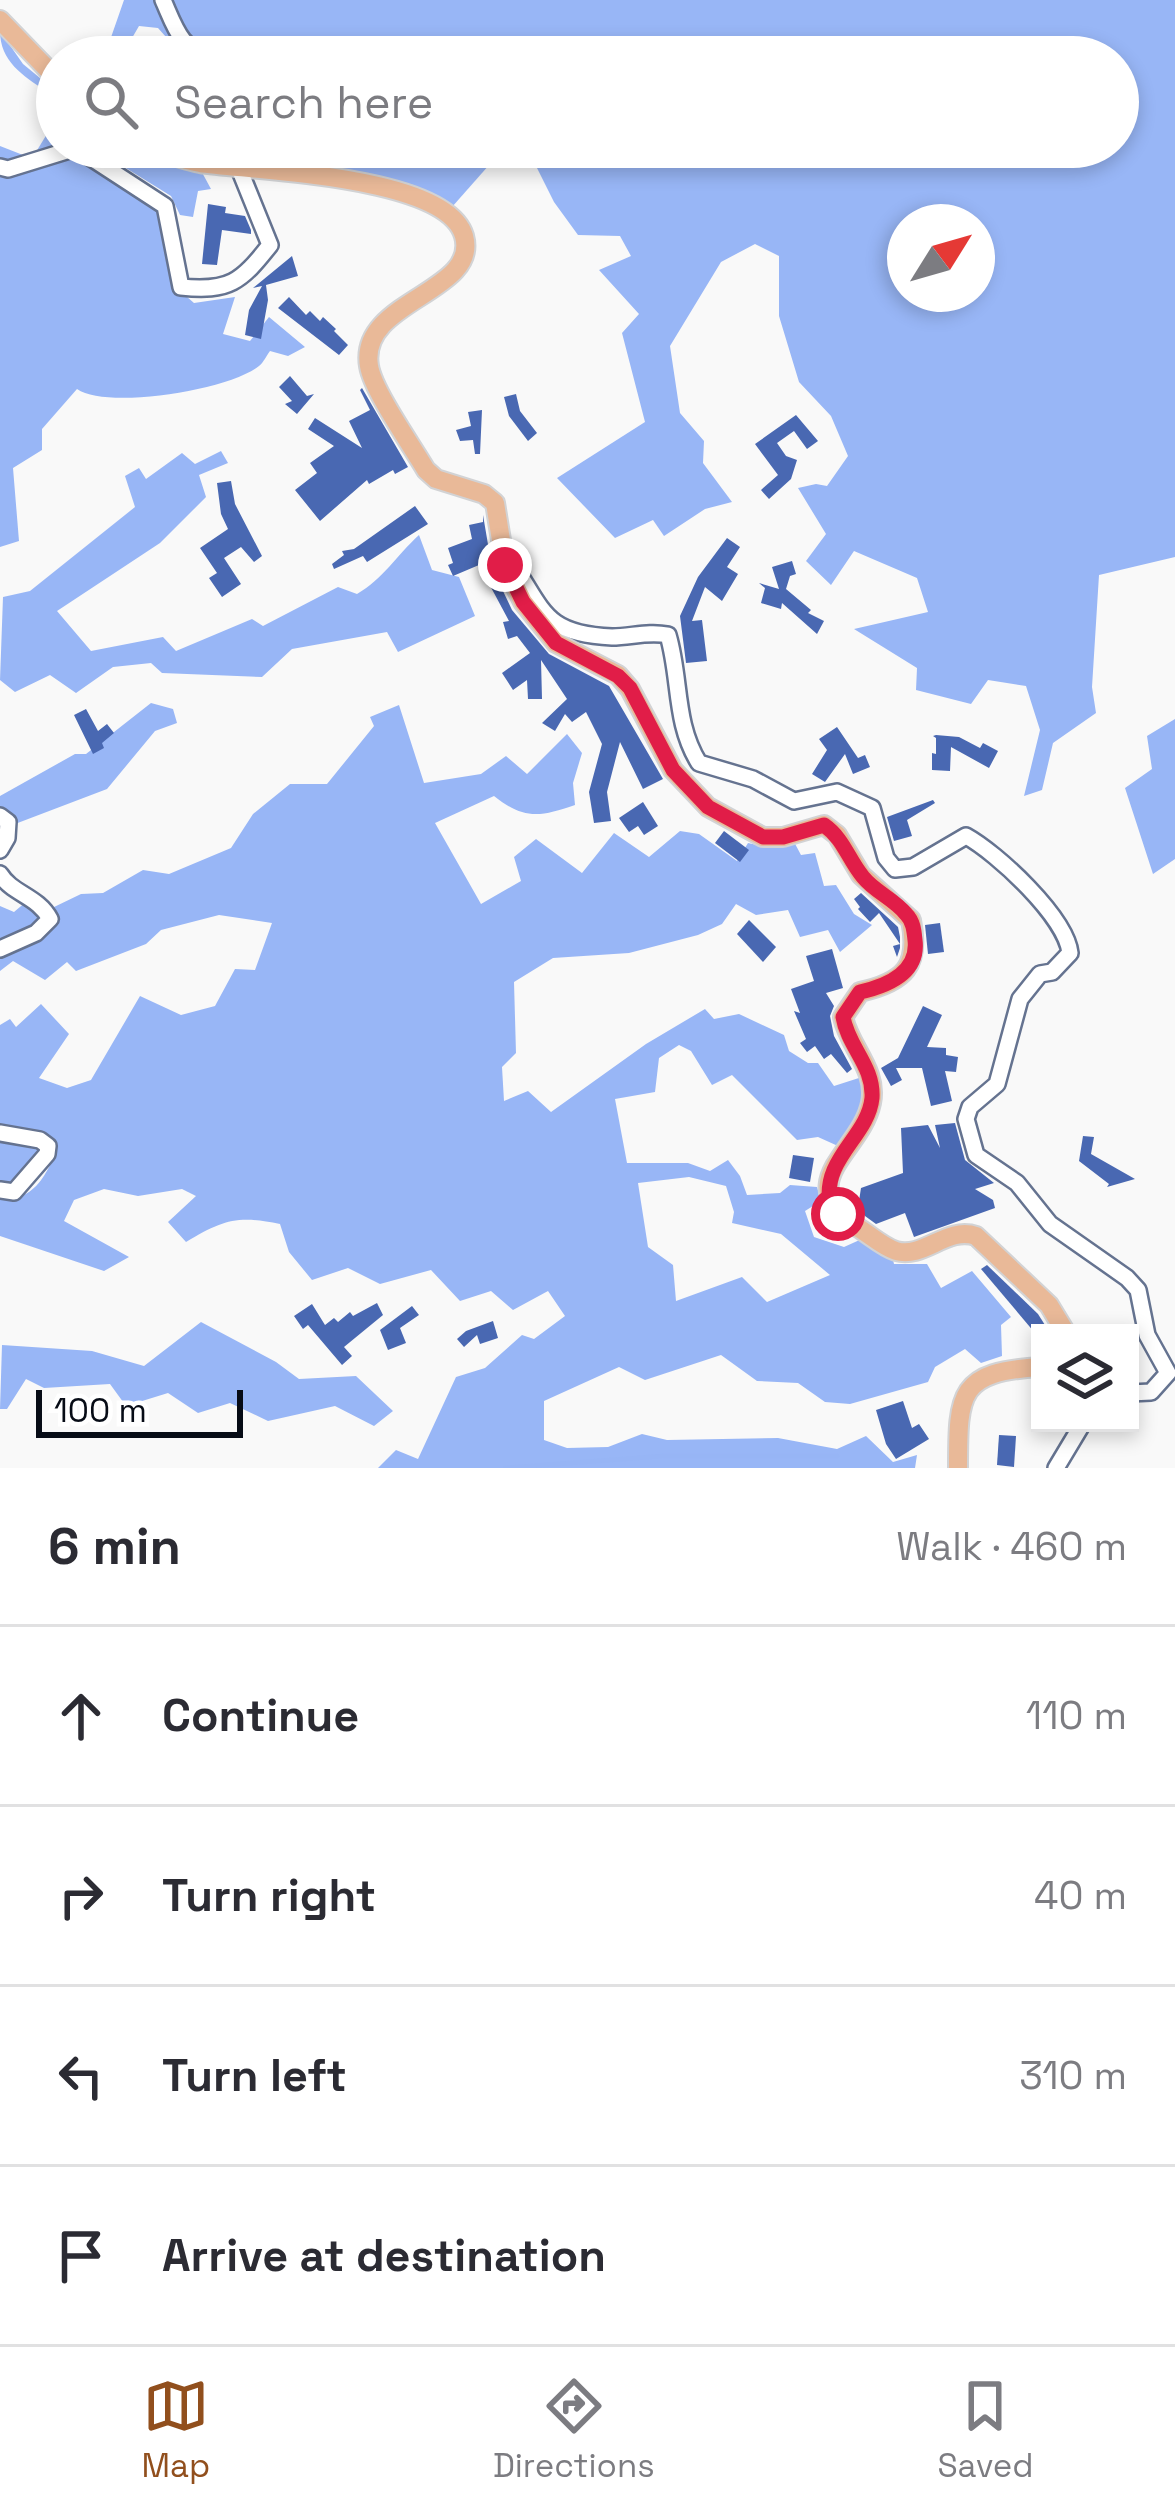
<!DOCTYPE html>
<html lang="en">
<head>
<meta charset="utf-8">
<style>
	body { margin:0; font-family:"Space Grotesk",sans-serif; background:#f2f2f3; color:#2b2b33 }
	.controls { position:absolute; right:36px; bottom:36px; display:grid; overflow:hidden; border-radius:0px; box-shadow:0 6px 18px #0003 }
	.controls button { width:108px; height:108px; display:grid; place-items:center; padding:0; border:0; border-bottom:3px solid #e1e1e2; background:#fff; color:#2b2b33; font:60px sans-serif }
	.compass { position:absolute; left:887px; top:204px; width:108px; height:108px; border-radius:50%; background:#fff; box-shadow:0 6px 18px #0003; rotate:53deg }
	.scale { position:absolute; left:36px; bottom:30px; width:207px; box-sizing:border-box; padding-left:12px; border:6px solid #070c16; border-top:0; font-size:33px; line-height:42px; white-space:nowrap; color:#070c16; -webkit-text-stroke:9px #fff; paint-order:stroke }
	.stop { position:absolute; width:36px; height:36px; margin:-27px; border:9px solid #e11d48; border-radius:50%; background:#fff }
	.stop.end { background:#e11d48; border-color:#fff; box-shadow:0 3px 12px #0008 }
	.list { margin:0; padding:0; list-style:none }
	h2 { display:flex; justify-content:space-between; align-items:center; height:156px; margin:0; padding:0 48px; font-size:51px }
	h2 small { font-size:39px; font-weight:400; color:#7c7c81 }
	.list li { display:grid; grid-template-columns:78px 1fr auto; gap:36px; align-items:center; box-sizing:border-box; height:180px; padding:0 48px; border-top:3px solid #e1e1e2 }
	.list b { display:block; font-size:45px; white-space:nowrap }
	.list em { font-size:39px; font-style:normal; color:#7c7c81 }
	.icon { flex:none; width:66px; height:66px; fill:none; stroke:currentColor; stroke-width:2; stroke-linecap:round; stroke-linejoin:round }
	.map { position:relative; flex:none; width:1175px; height:1468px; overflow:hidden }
	.search { position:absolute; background:#fff; box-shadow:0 6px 18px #0003; left:36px; right:36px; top:36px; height:132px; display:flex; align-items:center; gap:30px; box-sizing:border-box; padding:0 42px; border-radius:66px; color:#7c7c81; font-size:45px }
	.sheet { height:876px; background:#fff }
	nav { display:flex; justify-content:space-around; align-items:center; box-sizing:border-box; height:168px; border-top:3px solid #e1e1e2; background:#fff; font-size:33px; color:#7c7c81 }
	nav a { display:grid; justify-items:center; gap:6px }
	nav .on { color:#914f1d }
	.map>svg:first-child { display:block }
</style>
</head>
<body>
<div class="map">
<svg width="1175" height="1468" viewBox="0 0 1175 1468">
	<rect width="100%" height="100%" fill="#f9f9f9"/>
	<!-- forest -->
	<g fill="#98b6f6" fill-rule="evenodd">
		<path d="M 124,0 L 158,0 L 174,46 L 158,28 L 139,26 L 121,57 L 108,46 Z"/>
		<path d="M 170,0 L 1175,0 L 1175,557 L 1099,575 L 1092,687 L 1096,713 L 1053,743 L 1042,790 L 1024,796 L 1040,730 L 1026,686 L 988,680 L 971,704 L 916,690 L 917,668 L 854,629 L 928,612 L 917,578 L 854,551 L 831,585 L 806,561 L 826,534 L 798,488 L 816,484 L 827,486 L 848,456 L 831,416 L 799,382 L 779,316 L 779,256 L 755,244 L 721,262 L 670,346 L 680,413 L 704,441 L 703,463 L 732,502 L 705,509 L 664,536 L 653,520 L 615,538 L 557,478 L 645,422 L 622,333 L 639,314 L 599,270 L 631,256 L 620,236 L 578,235 L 554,202 L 529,152 L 521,147 L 1118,147 L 1118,57 L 236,57 L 231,51 L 188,37 ZM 905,222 L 977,222 L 977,294 L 905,294 Z"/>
		<path d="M 0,31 L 23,64 L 57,92 L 57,147 L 39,157 L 0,163 L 0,146 L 23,155 L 36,152 L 53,124 L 41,112 L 46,91 C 23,76 0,61 0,31 Z"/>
		<path d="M 92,147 L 139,147 L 151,155 L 198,165 L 211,189 L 198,191 L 193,217 L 180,215 L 171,196 Z"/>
		<path d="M 229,147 L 505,147 L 452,207 L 234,158 Z"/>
		<path d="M 76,155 L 163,211 L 179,290 L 194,303 L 235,297 L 223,334 L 250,341 L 269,317 L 305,347 L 288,356 L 270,351 C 266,356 264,362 259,366 C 229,390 107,410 77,389 L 42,429 L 42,450 L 13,468 L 19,541 L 0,547 L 0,172 Z"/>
		<path d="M 221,451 L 228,463 L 199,475 L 206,497 L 160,543 L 57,611 L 91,651 L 163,637 L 176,651 L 252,619 L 263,626 L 338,587 L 357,594 C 383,579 397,555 419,535 L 432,570 L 459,577 L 475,616 L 398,652 L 387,632 L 292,649 L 262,677 L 162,673 L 151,663 L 113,667 L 76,693 L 50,675 L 15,692 L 0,680 L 3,597 L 30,591 L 135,507 L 125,476 L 139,468 L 146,479 L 182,453 L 195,464 Z"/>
		<path d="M 151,703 L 173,709 L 177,723 L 155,731 L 107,789 L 15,824 L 0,808 L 0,796 L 75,754 L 86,754 Z"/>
		<path d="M 399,705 L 424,783 L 481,774 L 506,756 L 527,774 L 567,734 L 582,753 L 573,783 L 575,805 C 540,817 524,820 494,796 L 435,823 L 481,904 L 521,881 L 514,857 L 536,839 L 582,873 L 614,833 L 649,857 L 680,831 L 699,834 L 737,861 L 748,843 L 771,848 L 793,840 L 801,855 L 815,853 L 824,886 L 836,885 L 854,914 L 872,925 L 840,952 L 828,930 L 800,937 L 788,910 L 756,915 L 736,904 L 722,924 L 698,935 L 629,953 L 553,958 L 514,982 L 516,1053 L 502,1067 L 504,1101 L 528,1091 L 551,1112 L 646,1044 L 705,1009 L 714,1019 L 739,1014 L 784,1035 L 789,1051 L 808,1063 L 818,1063 L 834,1086 L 862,1077 L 861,1112 L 838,1146 L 818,1137 L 797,1140 L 732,1075 L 712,1085 L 691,1051 L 679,1045 L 659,1058 L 655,1092 L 615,1099 L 627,1163 L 688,1163 L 710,1171 L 728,1160 L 740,1176 L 747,1195 L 780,1193 L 790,1185 L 817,1187 L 821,1201 L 805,1211 L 814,1237 L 844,1247 L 864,1238 L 892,1256 L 894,1264 L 927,1264 L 941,1288 L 972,1271 L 1011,1317 L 1001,1325 L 1002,1356 L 981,1363 L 965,1349 L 935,1367 L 928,1382 L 850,1404 L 825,1402 L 798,1383 L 757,1381 L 721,1355 L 645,1380 L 619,1367 L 544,1401 L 544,1440 L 567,1448 L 608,1447 L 642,1434 L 667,1440 L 778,1438 L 837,1449 L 866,1436 L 893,1462 L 917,1455 L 915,1468 L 378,1468 L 396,1450 L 418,1459 L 456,1377 L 485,1368 L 522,1335 L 534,1339 L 565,1316 L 548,1291 L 513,1310 L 491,1291 L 460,1301 L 431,1270 L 380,1284 L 348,1268 L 312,1280 L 289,1252 L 280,1224 C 237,1215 223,1220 186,1242 L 168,1222 L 196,1196 L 182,1189 L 138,1196 L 104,1189 L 74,1200 L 64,1221 L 129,1257 L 104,1271 L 0,1236 L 0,1199 C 31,1201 44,1180 55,1154 L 50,1141 L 0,1127 L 0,1025 L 10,1019 L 16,1027 L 41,1004 L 69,1034 L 39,1078 L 67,1088 L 91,1080 L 140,996 L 181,1015 L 215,1006 L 235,969 L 255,970 L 272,923 L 219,915 L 161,930 L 146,944 L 76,971 L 67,962 L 45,980 L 13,961 L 0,971 L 0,955 L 40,935 L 52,908 L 81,894 L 103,893 L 143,870 L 169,874 L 231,848 L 253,814 L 290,784 L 327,784 L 374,726 L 370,717 ZM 689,1177 L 726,1186 L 734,1212 L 732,1223 L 781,1234 L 830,1275 L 767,1302 L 742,1277 L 676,1301 L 673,1265 L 648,1247 L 638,1183 Z"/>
		<path d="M 1175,719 L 1175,859 L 1153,874 L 1125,788 L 1152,769 L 1147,736 Z"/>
		<path d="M 27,901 L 44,920 L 33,931 L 0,943 L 0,906 L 14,912 Z"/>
		<path d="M 0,1140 L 40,1146 L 39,1159 L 10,1190 L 0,1187 Z"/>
		<path d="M 201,1322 L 276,1362 L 299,1379 L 356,1376 L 393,1411 L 374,1426 L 335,1406 L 268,1421 L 230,1403 L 198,1413 L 168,1393 L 126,1406 L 110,1384 L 44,1388 L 26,1379 L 7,1409 L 0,1409 L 2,1345 L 92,1351 L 144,1366 Z"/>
	</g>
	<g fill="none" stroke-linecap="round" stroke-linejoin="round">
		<!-- stream -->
		<path stroke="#97b5f5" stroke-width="4.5" d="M 505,1468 L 663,1456 L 837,1456"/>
	</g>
	<!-- building -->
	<g fill="#4968b2">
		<path d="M 208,204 L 226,207 L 225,213 L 245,216 L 251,230 L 251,234 L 222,230 L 217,265 L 202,264 Z"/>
		<path d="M 292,256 L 298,276 L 266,285 L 268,300 L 261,339 L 245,335 L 249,310 L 262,286 L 253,288 Z"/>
		<path d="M 289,297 L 306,315 L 310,311 L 320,321 L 323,317 L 336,329 L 334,331 L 348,345 L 339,355 L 278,308 Z"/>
		<path d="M 290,376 L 307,396 L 314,394 L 297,414 L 285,404 L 292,401 L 279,387 Z"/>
		<path d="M 362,388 L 408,467 L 395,474 L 393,470 L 369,484 L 367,480 L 320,521 L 295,490 L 317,473 L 310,463 L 334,446 L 308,429 L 315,418 L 362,448 L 349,421 L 370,410 L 360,390 Z"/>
		<path d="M 516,394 L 520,411 L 537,433 L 528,441 L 509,416 L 504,397 Z"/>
		<path d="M 482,410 L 480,454 L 475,454 L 473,440 L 460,441 L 456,430 L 471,426 L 468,412 Z"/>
		<path d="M 796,415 L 818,441 L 807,449 L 794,431 L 777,443 L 786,456 L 797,460 L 791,479 L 769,499 L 761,490 L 778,475 L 755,444 Z"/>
		<path d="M 231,481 L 235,504 L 262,556 L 254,562 L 241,547 L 224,558 L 241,584 L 222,597 L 209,578 L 217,573 L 200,548 L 228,529 L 221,514 L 217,483 Z"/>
		<path d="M 415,506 L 428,524 L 367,562 L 363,556 L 334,569 L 332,564 L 344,555 L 342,551 L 354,549 Z"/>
		<path d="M 483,515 L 492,568 L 512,610 L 549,654 L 609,686 L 663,779 L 643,789 L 620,742 L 607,792 L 611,821 L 594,823 L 589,792 L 602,744 L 586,712 L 572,722 L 565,714 L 555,731 L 542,723 L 567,699 L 541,660 L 542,699 L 528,699 L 527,680 L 513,690 L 502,673 L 530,653 L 517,636 L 508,639 L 503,622 L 509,621 L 479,565 L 453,576 L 448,565 L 453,563 L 448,548 L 472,539 L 469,525 L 483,522 Z"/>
		<path d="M 727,538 L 740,547 L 727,567 L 738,574 L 722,601 L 705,587 L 692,621 L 702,620 L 707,661 L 686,663 L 680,616 L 698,577 Z"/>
		<path d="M 792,561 L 796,574 L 790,576 L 786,589 L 811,610 L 808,613 L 824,621 L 817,634 L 782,603 L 781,609 L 761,603 L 765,588 L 759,583 L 779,589 L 772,567 Z"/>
		<path d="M 86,709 L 98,731 L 107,724 L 114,733 L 102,743 L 104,748 L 93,754 L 74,715 Z"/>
		<path d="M 837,727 L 858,758 L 865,755 L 870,767 L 853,774 L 845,754 L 825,782 L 812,774 L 827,750 L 819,739 Z"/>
		<path d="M 936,735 L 959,737 L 980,748 L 983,743 L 998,751 L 989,768 L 951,747 L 950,771 L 932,770 L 932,753 L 936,754 L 936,738 L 933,736 Z"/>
		<path d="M 933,800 L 935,803 L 907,820 L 912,836 L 894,841 L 887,817 Z"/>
		<path d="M 643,802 L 658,826 L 644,835 L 638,826 L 629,832 L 619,818 Z"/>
		<path d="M 724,831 L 749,850 L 740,862 L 715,843 Z"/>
		<path d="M 861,893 L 898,927 L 900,937 L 900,948 L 897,957 L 893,946 L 900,944 L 879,913 L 870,922 L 858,909 L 860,907 L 854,899 Z"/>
		<path d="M 749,920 L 776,947 L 763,962 L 737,934 Z"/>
		<path d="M 940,923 L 944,952 L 928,954 L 925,925 Z"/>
		<path d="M 832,949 L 843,988 L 826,993 L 834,1006 L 830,1016 L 834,1036 L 852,1069 L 847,1073 L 831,1054 L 824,1059 L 815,1046 L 807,1052 L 800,1043 L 806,1039 L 794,1011 L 800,1013 L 791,989 L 814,981 L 806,956 Z"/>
		<path d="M 923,1006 L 942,1015 L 927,1047 L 946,1048 L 946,1055 L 958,1057 L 956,1072 L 945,1071 L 952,1101 L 931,1106 L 922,1068 L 896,1068 L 902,1080 L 891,1086 L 881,1068 L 898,1058 Z"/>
		<path d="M 955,1123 L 965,1160 L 994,1183 L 975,1189 L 993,1200 L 995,1208 L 914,1237 L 905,1213 L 876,1224 L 865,1216 L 859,1201 L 861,1188 L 903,1173 L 901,1128 L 928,1125 L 940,1148 L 935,1125 Z"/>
		<path d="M 1083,1136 L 1094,1137 L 1091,1154 L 1135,1179 L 1107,1187 L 1109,1184 L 1079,1161 Z"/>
		<path d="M 793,1155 L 814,1158 L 810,1182 L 789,1178 Z"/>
		<path d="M 987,1265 L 1038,1314 L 1050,1333 L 1035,1333 L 981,1269 Z"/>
		<path d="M 377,1303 L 383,1315 L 344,1347 L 352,1356 L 342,1365 L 308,1325 L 303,1329 L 294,1316 L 312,1304 L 325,1325 L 334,1318 L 338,1322 L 350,1312 L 353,1316 Z"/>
		<path d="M 412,1306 L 419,1315 L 400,1328 L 406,1343 L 388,1350 L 380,1330 Z"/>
		<path d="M 493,1321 L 498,1338 L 480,1344 L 477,1335 L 464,1347 L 457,1339 L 466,1331 Z"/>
		<path d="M 903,1401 L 912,1428 L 919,1424 L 929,1439 L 896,1459 L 886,1444 L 876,1410 Z"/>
		<path d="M 999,1435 L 1016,1436 L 1014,1467 L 997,1465 Z"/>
	</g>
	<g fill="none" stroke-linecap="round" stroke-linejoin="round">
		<!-- minor casing -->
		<g stroke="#657390" stroke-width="20">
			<g id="minor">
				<path d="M 163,0 C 175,27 181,51 212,57"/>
				<path d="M 0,167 L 8,169 L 76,148 L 165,206 L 181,287 C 229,292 241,282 270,245 L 238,166"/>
				<path d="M 508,557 C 544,608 541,634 612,637 C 631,637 648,631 668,635 C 681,679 674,723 699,763 L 753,779 L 794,801 L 837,792 L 872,808 L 886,858 L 895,869 L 913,867 L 966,836 C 997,853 1066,917 1070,953 L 1052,972 L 1040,974 L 1020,999 L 997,1084 L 970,1107 L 966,1119 L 976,1155 L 1017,1183 L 1050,1224 L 1127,1278 L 1138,1290 L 1147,1335 L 1168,1373 L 1151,1392 L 1130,1393"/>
				<path d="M 0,816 L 8,822 L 7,838 L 0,850"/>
				<path d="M 0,874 C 12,894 38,896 50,919 L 36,933 L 0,949"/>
				<path d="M 0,1133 L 40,1140 L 48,1146 L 47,1154 L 14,1192 L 0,1190"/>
				<path d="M 1056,1468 L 1083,1423"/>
			</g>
		</g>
		<!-- major casing -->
		<g stroke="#d2d3d5" stroke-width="22">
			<g id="major">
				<path d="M 0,20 L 57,79"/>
				<path d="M 148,147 C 165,153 183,160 200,163 C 255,171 447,175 464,236 C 480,293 358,300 369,366 C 373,391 412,446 426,470 L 436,479 L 484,494 L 495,503 L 505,565 L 523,602 L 556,643 L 618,675 L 630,689 L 673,770 L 708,807 L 763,837 L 783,837 L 824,825 L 837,835 L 861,875 L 911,920 C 920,966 905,982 860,992 L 843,1017 C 849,1047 878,1070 871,1103 C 861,1152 790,1181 857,1227 C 869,1234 883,1247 896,1251 C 924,1259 947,1226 976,1236 L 1049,1305 L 1066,1333"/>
				<path d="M 958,1468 C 958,1392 959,1372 1040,1367"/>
			</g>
		</g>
		<!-- minor -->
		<use href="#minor" stroke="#fff" stroke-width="15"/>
		<!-- major -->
		<use href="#major" stroke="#e9b998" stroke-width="18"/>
	</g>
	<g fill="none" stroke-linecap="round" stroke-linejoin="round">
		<!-- route -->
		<path stroke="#e11d48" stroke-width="15" d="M 505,565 L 523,602 L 556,643 L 618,676 L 630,688 L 673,770 L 708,807 L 763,837 L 783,837 L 824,825 C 844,839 848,859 863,877 C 875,892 894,899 906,914 C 913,921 914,930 915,940 C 919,973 887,986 860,992 L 843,1017 C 848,1047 874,1066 872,1098 C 868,1137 822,1158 830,1204 L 838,1214"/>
	</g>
</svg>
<div class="controls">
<button><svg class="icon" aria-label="layers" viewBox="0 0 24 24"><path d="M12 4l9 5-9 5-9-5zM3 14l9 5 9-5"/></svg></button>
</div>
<svg class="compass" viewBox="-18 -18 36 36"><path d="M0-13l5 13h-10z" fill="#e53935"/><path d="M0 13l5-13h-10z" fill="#7c7c81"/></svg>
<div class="scale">100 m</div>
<div class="stop" style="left:838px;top:1214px"></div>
<div class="stop end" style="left:505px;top:565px"></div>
<div class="search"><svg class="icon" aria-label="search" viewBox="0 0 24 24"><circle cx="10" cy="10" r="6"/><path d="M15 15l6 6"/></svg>Search here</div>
</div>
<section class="sheet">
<h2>6 min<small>Walk · 460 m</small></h2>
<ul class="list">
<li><svg class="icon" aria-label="ahead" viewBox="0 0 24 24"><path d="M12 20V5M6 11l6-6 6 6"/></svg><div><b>Continue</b></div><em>110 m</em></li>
<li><svg class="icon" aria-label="right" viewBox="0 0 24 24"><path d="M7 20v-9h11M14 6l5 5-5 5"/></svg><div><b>Turn right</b></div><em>40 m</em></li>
<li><svg class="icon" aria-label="left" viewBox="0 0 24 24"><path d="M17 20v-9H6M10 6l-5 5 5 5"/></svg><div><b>Turn left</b></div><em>310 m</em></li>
<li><svg class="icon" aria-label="arrive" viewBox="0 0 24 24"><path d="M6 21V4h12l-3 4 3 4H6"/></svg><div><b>Arrive at destination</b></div></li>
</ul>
</section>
<nav>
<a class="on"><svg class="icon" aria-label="map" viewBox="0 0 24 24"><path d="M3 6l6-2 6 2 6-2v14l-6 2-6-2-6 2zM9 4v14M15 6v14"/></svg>Map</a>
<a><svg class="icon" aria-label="directions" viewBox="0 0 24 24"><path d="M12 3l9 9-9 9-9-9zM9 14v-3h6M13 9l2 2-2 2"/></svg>Directions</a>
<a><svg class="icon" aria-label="saved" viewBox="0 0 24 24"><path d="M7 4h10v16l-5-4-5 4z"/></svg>Saved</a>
</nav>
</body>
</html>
